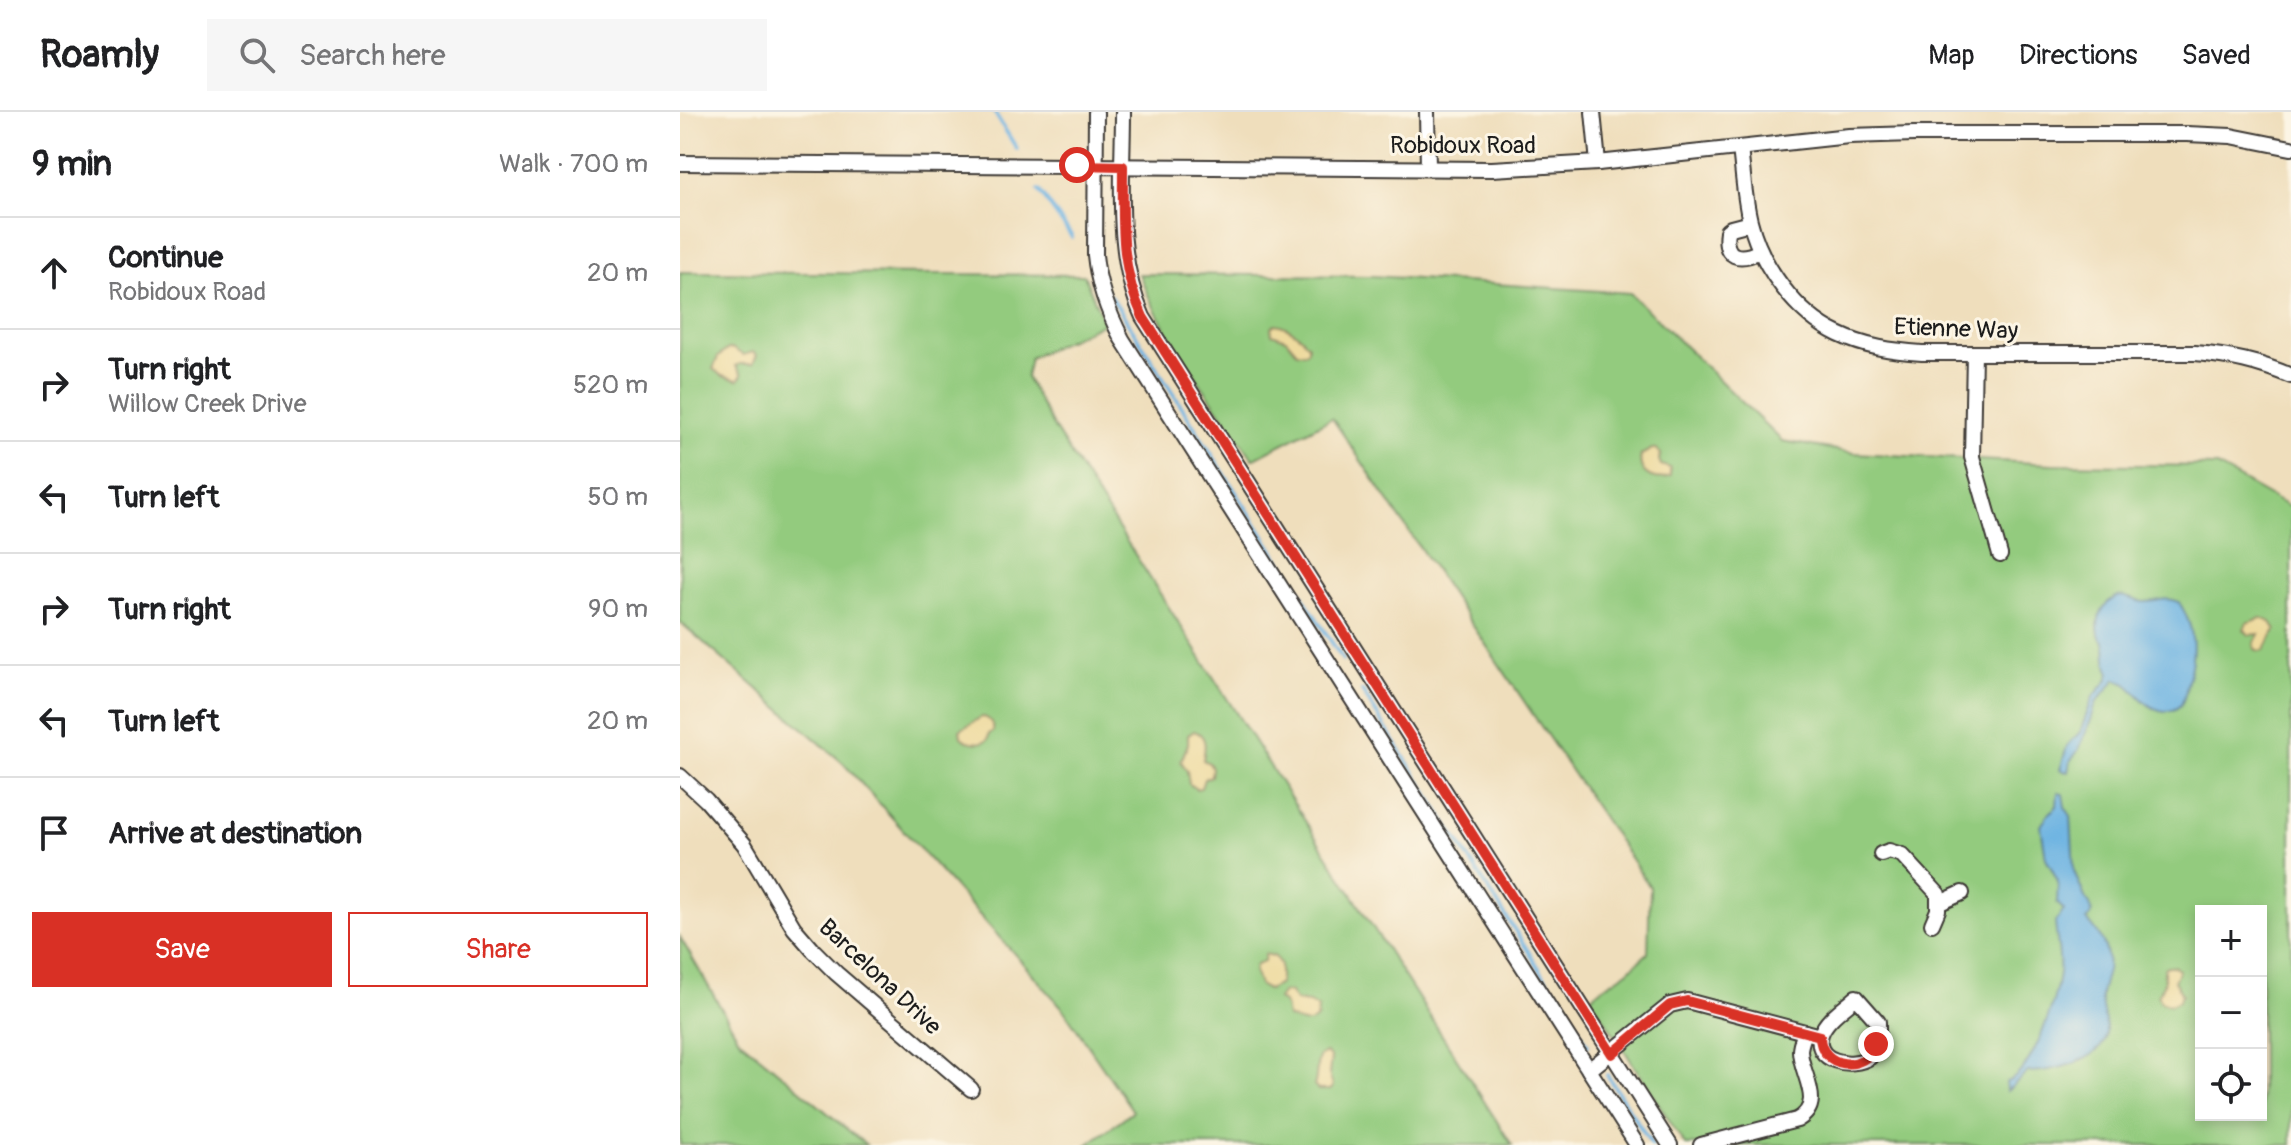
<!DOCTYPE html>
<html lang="en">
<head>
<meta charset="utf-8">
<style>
	body { margin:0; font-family:Pangolin,sans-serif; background:#f6f6f6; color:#202124 }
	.controls { position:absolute; right:24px; bottom:24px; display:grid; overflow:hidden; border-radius:0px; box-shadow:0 4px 12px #0003 }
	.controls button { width:72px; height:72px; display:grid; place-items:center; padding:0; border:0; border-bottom:2px solid #e0e0e0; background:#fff; color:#202124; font:40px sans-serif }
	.stop { position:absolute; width:24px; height:24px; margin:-18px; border:6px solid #d93025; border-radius:50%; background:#fff }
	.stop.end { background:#d93025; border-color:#fff; box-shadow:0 2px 8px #0008 }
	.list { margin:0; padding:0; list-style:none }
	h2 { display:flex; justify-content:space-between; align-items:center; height:104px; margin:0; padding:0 32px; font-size:34px }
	h2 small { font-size:26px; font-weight:400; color:#757577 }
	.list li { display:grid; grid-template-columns:52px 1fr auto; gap:24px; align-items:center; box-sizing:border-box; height:112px; padding:0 32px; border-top:2px solid #e0e0e0 }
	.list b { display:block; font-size:30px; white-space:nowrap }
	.list p { margin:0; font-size:26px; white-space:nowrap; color:#757577 }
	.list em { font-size:26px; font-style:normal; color:#757577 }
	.actions { display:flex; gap:16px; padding:24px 32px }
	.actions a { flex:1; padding:18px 0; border:2px solid #d93025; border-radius:0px; text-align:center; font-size:28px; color:#d93025 }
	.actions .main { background:#d93025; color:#fff }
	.icon { flex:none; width:44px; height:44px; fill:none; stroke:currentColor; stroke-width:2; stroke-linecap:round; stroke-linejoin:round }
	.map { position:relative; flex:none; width:1611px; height:1033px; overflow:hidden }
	header { display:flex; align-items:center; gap:48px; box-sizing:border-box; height:112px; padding:0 40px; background:#fff; border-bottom:2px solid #e0e0e0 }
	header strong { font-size:38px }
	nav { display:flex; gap:44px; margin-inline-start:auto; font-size:28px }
	.search { width:560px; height:72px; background:#f6f6f6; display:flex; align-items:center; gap:20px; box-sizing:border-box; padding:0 28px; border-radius:0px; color:#757577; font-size:30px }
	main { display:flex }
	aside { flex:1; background:#fff }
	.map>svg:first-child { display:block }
</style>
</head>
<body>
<header>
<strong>Roamly</strong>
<div class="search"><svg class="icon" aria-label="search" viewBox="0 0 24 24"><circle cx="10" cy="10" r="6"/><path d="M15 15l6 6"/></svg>Search here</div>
<nav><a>Map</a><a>Directions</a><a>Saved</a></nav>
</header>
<main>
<aside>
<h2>9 min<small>Walk · 700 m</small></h2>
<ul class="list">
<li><svg class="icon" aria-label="ahead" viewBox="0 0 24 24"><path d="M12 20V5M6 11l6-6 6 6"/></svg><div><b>Continue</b><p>Robidoux Road</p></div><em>20 m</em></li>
<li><svg class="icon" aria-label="right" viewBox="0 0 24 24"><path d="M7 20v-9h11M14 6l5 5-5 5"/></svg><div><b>Turn right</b><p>Willow Creek Drive</p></div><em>520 m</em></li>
<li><svg class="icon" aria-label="left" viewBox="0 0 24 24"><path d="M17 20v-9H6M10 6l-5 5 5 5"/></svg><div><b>Turn left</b></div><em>50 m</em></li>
<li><svg class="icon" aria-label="right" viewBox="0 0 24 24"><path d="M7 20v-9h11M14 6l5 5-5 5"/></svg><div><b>Turn right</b></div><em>90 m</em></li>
<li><svg class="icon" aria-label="left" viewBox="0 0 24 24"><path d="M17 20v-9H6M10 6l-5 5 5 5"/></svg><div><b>Turn left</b></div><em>20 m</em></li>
<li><svg class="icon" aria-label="arrive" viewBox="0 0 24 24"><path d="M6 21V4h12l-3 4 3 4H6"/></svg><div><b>Arrive at destination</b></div></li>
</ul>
<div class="actions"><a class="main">Save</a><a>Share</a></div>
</aside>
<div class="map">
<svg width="1611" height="1033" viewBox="0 0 1611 1033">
	<rect width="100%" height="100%" fill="#fcf5e5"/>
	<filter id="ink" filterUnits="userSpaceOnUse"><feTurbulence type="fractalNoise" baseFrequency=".0125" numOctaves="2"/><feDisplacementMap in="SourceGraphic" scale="16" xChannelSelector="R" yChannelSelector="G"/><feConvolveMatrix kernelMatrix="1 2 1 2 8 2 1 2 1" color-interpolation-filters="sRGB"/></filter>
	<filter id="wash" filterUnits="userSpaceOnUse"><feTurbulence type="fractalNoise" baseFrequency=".006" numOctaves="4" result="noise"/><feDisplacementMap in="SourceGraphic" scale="32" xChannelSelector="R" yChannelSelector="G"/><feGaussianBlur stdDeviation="1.8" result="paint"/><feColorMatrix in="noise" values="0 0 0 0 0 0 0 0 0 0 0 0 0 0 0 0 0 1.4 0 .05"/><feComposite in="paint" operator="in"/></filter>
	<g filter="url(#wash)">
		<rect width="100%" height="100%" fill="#efdebc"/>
		<!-- green -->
		<g fill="#93cb7e" stroke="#58744d" stroke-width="2" fill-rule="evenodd">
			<path d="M 0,160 L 404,163 L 424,211 L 350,246 L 346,265 L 373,314 L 832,1033 L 407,1033 L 453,999 L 381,894 L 163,651 L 0,510 Z"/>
			<path d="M 459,162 L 693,164 L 950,181 L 1102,329 L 1174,341 L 1372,352 L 1537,354 L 1611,396 L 1611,1033 L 1005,1033 L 910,885 L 948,859 L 968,841 L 970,775 L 652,306 L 573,347 C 533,288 485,229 459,162 ZM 1521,799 L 1581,799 L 1581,1003 L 1521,1003 Z"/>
			<path d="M 0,825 L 59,927 L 186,1033 L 0,1033 Z"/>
		</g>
		<!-- sand -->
		<g fill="#eeda9e" stroke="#857b5d" stroke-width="2">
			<path d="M 595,212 C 607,213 621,224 628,233 L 628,238 L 624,241 L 617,240 L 606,227 L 592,222 L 591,215 Z"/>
			<path d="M 48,237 L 53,237 L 63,243 L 73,240 L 77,243 L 73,252 L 60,252 L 56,254 L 62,263 L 58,268 L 42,264 L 33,257 L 38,245 Z"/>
			<path d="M 972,337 L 976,337 L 981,342 L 979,348 L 981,353 L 990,356 L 990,364 C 973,371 957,361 961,343 Z"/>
			<path d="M 1581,506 L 1591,510 L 1596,518 L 1584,538 L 1579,539 L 1575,537 L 1574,532 L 1579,522 L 1569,523 L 1564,517 L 1567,511 Z"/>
			<path d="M 302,605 C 309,605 315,613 313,619 L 309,622 L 308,627 C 301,633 288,631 281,625 L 280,618 Z"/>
			<path d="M 514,619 C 528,623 525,637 523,648 L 529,651 L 532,656 L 531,664 L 524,667 L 521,676 L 516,677 L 509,672 L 507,659 L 501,649 L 508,632 L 508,623 Z"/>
			<path d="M 585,842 L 594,844 L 600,852 L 600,872 L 588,878 L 579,873 L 574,859 L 576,853 L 584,849 Z"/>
			<path d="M 1487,854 L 1494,854 L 1499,858 L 1494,869 L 1502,882 L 1499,889 L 1491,893 L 1481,890 L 1478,884 L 1484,870 L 1484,856 Z"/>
			<path d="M 603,880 L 609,880 L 616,889 L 629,891 L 638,896 L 637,907 C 626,915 619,910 607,905 L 605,893 L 598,887 Z"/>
			<path d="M 646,941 L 651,946 L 649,962 L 653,974 L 651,978 L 638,978 L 634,974 C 638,964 635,952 640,943 Z"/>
		</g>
		<!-- water -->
		<g fill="#6bb2e2" stroke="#44677f" stroke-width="2">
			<path d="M 1439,484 C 1448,484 1456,490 1465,490 C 1478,490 1486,484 1499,490 C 1517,518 1515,543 1507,573 C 1505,586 1502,599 1486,599 C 1462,598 1456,572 1436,567 L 1416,591 L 1411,608 L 1399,637 L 1390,650 L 1388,660 L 1380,658 L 1387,634 L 1400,620 L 1413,585 L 1427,569 L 1430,561 C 1425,553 1426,545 1425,535 C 1422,522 1423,535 1419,522 C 1415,506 1424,489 1439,484 Z"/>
			<path d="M 1378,681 L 1383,682 L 1385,695 L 1391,704 L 1394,759 L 1406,788 C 1412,792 1412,798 1411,804 L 1407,808 C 1421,823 1430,838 1427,859 C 1425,867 1422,875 1421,883 C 1420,896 1427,908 1426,921 C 1425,949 1370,960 1348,960 L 1327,979 L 1326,970 C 1352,963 1377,886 1379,861 C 1381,844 1376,827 1375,810 L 1384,798 L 1377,791 L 1378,769 L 1366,746 L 1361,714 L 1367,704 L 1377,694 Z"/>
		</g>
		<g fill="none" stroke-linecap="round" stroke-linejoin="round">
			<!-- stream -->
			<g stroke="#6bb2e2" stroke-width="4">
				<path d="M 314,0 L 337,37"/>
				<path d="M 359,78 L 392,125"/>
				<path d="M 431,184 L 663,548"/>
				<path d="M 682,579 L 908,933"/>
				<path d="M 927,963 L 972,1033"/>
			</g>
		</g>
	</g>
	<g filter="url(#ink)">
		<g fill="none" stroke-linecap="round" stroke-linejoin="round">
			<!-- minor casing -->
			<g stroke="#3c3934" stroke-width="18">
				<g id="minor">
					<path d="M 416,0 L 415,143 C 418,174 428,200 442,227 L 957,1033"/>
					<path d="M 443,0 C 443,67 434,142 463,205 L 990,1033"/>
					<path d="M 747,0 L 748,56"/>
					<path d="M 913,0 L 918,51"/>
					<path d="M 1060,36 C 1063,60 1064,85 1070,109 C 1081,154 1116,202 1158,222 C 1185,235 1212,239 1242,241 L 1515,241 C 1551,244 1578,250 1611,264"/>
					<path d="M 0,51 L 812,57 L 918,51 L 1169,24 L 1234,22 L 1507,22 L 1551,24 L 1611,36"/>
					<path d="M 1070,111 L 1051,116 L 1047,119 C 1043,147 1060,149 1080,139"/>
					<path d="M 1294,241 L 1292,345 L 1320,443"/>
					<path d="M 0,664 L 26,688 L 64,732 L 114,816 L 133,838 L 156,861 L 291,977"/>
					<path d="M 1201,742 L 1209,739 L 1222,743 L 1258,782 L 1258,798 L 1252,812"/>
					<path d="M 1260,791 L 1282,781"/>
					<path d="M 1176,885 L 1198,910 L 1198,925 L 1190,945 C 1172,957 1132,950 1141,922 C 1146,907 1165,895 1176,885 Z"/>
					<path d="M 909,958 L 990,893 L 1007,889 L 1140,924"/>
					<path d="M 1021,1033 L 1117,1008 C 1146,992 1121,963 1120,939 C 1120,933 1123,926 1125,920"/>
				</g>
			</g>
			<!-- minor -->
			<use href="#minor" stroke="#fff" stroke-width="14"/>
		</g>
	</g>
	<g fill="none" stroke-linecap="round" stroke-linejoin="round" filter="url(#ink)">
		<!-- route -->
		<path stroke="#d93025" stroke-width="10" d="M 397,53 L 443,54 C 443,108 439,154 463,205 L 932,942 L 990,893 L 1007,889 L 1140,924 C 1140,956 1185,962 1196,932"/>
	</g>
	<g text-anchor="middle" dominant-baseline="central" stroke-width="6" stroke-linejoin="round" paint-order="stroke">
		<!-- street labels -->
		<g font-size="24" fill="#1c1c1c" stroke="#fcf5e5">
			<text x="783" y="33">Robidoux Road</text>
			<text transform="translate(1276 217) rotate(2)">Etienne Way</text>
			<text transform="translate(200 865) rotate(43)">Barcelona Drive</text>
		</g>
	</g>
</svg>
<div class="controls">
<button>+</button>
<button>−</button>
<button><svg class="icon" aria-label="locate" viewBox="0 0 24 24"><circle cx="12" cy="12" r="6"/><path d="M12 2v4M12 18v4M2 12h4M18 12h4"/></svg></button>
</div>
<div class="stop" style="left:397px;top:53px"></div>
<div class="stop end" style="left:1196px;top:932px"></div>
</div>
</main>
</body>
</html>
